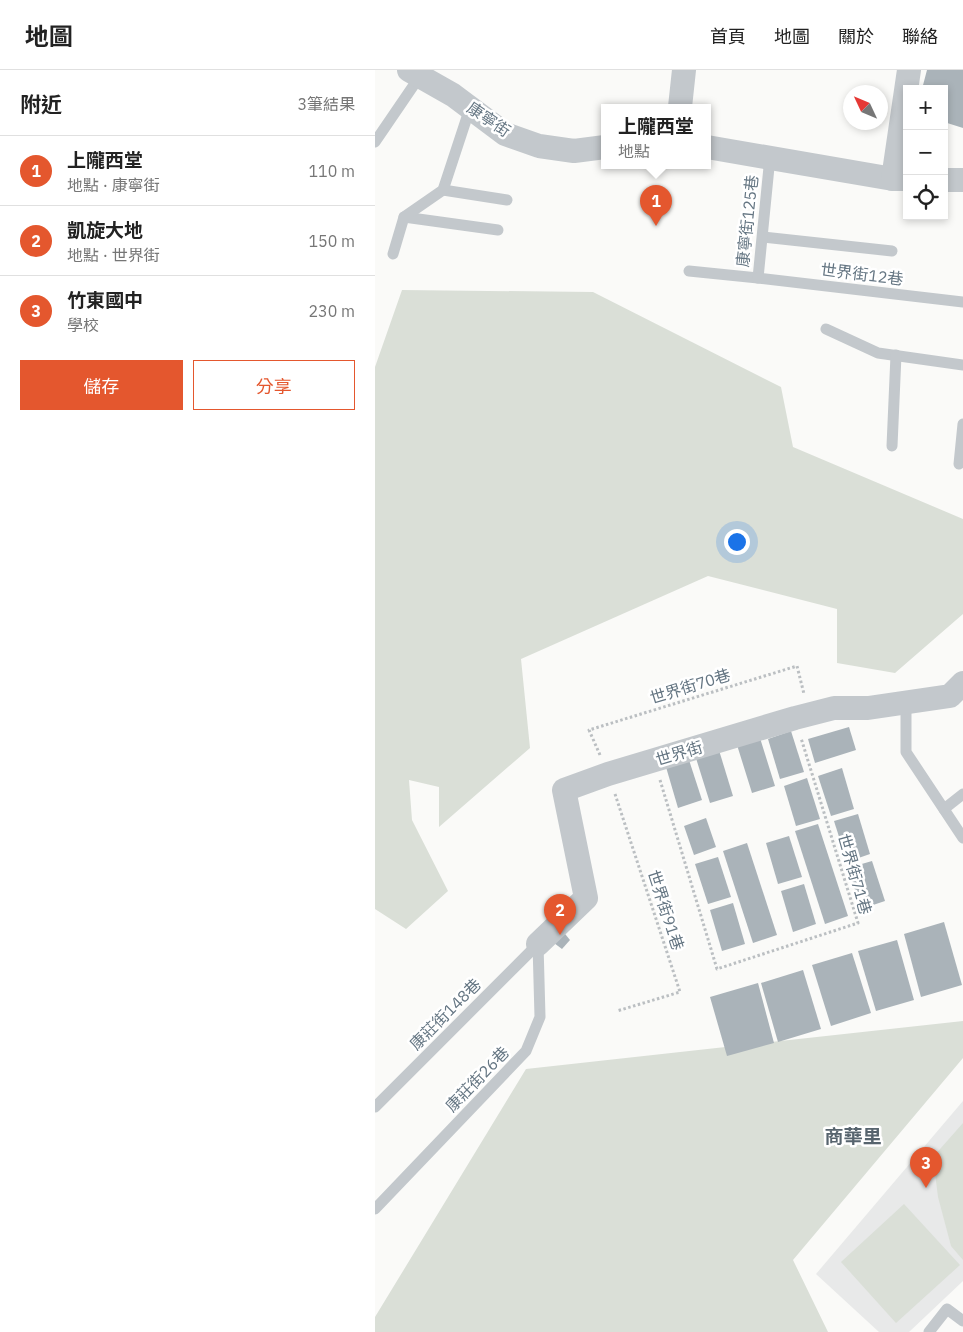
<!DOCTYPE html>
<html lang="zh-TW">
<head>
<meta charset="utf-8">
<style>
	body { margin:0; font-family:"IBM Plex Sans","Noto Sans TC",sans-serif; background:#f6f6f6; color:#222 }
	.controls { position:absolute; right:15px; top:15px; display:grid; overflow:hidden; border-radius:0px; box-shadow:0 2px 8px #0003 }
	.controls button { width:45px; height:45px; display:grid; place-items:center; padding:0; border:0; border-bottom:1px solid #e0e0e0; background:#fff; color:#222; font:25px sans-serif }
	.compass { position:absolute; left:468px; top:15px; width:45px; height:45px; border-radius:50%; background:#fff; box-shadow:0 2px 8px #0003; rotate:314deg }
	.you { position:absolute; left:361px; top:471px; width:18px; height:18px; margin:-12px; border:4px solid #fff; border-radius:50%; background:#1a73e8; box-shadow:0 0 0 8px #1a73e833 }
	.badge { display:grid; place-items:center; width:32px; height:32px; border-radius:50%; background:#e4572e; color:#fff; font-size:16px; font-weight:700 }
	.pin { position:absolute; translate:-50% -41px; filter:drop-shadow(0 1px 2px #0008) }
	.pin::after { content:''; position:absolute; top:26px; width:18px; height:15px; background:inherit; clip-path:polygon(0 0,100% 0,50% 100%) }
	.popup { position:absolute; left:226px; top:34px; width:110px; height:65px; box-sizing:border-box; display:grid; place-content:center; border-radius:0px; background:#fff; filter:drop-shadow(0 1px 4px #0005); font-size:16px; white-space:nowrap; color:#767676 }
	.popup b { font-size:19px; color:#222 }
	.popup::after { content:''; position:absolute; left:50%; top:100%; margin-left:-10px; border:10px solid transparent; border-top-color:#fff }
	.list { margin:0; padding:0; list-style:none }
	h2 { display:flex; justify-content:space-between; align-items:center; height:65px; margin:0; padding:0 20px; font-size:21px }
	h2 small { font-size:16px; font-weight:400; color:#767676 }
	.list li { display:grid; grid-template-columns:32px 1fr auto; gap:15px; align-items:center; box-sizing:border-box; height:70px; padding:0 20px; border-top:1px solid #e0e0e0 }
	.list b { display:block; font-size:19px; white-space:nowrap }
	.list p { margin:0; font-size:16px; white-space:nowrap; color:#767676 }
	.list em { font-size:16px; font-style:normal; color:#767676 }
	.actions { display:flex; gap:10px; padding:15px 20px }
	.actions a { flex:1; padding:11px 0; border:1px solid #e4572e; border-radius:0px; text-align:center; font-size:18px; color:#e4572e }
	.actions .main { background:#e4572e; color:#fff }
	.icon { flex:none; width:28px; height:28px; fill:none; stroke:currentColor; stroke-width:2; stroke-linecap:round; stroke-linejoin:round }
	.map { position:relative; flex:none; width:588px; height:1262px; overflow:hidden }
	header { display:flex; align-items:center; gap:30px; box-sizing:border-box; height:70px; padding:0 25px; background:#fff; border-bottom:1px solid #e0e0e0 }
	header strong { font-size:24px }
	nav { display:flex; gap:28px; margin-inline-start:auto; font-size:18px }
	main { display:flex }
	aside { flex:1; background:#fff }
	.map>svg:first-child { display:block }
</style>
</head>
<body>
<header>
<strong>地圖</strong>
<nav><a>首頁</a><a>地圖</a><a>關於</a><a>聯絡</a></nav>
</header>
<main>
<aside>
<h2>附近<small>3筆結果</small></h2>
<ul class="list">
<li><span class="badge">1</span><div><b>上隴西堂</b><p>地點 · 康寧街</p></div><em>110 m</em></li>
<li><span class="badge">2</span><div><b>凱旋大地</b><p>地點 · 世界街</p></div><em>150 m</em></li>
<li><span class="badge">3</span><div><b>竹東國中</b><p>學校</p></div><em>230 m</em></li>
</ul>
<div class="actions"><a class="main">儲存</a><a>分享</a></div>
</aside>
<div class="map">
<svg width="588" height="1262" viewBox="0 0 588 1262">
	<rect width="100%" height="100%" fill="#fafaf8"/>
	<!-- built -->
	<path fill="#e8e9e9" d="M 588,1031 L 588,1211 L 534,1262 L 504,1262 L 441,1204 Z"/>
	<!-- green -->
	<g fill="#dadfd7">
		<path d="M 27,220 L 218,222 L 406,317 L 418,377 L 588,449 L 588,544 L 520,603 L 462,593 L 462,539 L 333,506 L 146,589 L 155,678 L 64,757 L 64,717 L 34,710 L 37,750 L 73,821 L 31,859 L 0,839 L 0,297 Z"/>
		<path d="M 588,951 L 588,988 L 418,1190 L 453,1262 L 0,1262 L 0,1247 L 151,999 Z"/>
		<path d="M 588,1053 L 588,1190 L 576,1176 L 563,1127 L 558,1087 Z"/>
		<path d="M 529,1134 L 585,1195 L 521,1253 L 466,1192 Z"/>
	</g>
	<!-- building -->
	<g fill="#aab3b9">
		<path d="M 552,0 L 588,0 L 588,58 L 569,52 L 569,19 L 547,19 Z"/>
		<path d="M 474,657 L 481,680 L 440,693 L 433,669 Z"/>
		<path d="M 416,661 L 429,702 L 405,709 L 393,669 Z"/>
		<path d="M 385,668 L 400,716 L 377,723 L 362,675 Z"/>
		<path d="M 343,677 L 358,726 L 335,733 L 320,685 Z"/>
		<path d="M 314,690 L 327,730 L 303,738 L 291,697 Z"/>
		<path d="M 467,698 L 479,739 L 456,746 L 443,706 Z"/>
		<path d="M 432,708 L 445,749 L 421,756 L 409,716 Z"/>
		<path d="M 483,744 L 495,784 L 472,792 L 459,751 Z"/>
		<path d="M 331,748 L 341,777 L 319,785 L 309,756 Z"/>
		<path d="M 443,754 L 473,846 L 450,854 L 420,761 Z"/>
		<path d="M 414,766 L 427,807 L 403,814 L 391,773 Z"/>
		<path d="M 372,773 L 402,865 L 378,873 L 348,781 Z"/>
		<path d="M 343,787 L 356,827 L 333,834 L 320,794 Z"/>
		<path d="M 497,791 L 510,831 L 486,839 L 473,798 Z"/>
		<path d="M 429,814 L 441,854 L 418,862 L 406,821 Z"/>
		<path d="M 358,833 L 370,874 L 347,881 L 335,840 Z"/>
		<path d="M 569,852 L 587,915 L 546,927 L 529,864 Z"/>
		<path d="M 186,859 L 195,870 L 187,879 L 175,870 Z"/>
		<path d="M 522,870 L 539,930 L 501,941 L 483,881 Z"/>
		<path d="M 477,883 L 496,943 L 456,956 L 437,895 Z"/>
		<path d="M 428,900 L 446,959 L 403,972 L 386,913 Z"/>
		<path d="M 383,913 L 399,973 L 352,986 L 335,927 Z"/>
	</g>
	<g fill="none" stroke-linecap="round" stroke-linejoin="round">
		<!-- path -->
		<g stroke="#bbbfc2" stroke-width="3" stroke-dasharray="2.5 2.5" stroke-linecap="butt">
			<path d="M 225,685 L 214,660 L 422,596 L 429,624"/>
			<path d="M 285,710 L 342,899 L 483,853 L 426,668"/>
			<path d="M 240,724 L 305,922 L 242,941"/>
		</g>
		<!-- lane -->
		<g stroke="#c3c8cc" stroke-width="11">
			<path d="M 0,72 L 45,6"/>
			<path d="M 68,120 L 132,130"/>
			<path d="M 29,147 L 123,160"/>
			<path d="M 388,167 L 517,181"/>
			<path d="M 18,184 L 29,147 L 68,120 L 95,38"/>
			<path d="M 314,201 L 383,208 L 395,87"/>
			<path d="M 383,208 L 588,232"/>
			<path d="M 451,259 L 503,283 L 588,295"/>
			<path d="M 517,376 L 521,285"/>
			<path d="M 584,394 L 588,354"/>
			<path d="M 531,633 L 531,682 L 588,768"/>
			<path d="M 569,739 L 588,724"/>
			<path d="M 0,1037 L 163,874"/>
			<path d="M 0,1139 L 151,981 L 165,947 L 163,874"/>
			<path d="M 554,1262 L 572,1239 L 588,1251"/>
		</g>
		<!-- street -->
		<g stroke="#c3c8cc" stroke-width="24">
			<path d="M 34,0 L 78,25 L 130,64 L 164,76 L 199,81 L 230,77"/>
			<path d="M 305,37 L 309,0"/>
			<path d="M 332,77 L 518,109 L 532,109"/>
			<path d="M 518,109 L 534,0"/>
			<path d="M 569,110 L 588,110"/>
			<path d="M 163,874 L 211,828 L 189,720 L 233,704 L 420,648 L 459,638 L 493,638 L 575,626 L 588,613"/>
		</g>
	</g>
	<g text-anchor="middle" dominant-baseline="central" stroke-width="5" stroke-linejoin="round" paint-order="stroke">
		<!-- street labels -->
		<g font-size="16" fill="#657683" stroke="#fff">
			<text transform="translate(114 49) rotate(34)">康寧街</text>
			<text transform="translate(372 151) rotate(-84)">康寧街125巷</text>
			<text transform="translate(487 204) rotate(7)">世界街12巷</text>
			<text transform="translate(315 616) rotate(-17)">世界街70巷</text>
			<text transform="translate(304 683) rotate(-17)">世界街</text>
			<text transform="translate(480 804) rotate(74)">世界街71巷</text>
			<text transform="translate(291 840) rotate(72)">世界街91巷</text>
			<text transform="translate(70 944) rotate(-45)">康莊街148巷</text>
			<text transform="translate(102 1009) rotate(-46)">康莊街26巷</text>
		</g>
		<!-- quarter labels -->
		<g font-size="19" font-weight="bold" fill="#57646e" stroke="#fff">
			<text x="478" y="1066">商華里</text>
		</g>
	</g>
</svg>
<div class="controls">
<button>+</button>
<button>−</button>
<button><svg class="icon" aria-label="locate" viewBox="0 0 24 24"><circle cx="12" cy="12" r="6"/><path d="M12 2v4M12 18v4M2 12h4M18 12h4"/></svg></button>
</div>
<svg class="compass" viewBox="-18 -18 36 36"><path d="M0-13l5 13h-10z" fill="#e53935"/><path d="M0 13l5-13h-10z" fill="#767676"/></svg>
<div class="you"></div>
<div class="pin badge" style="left:281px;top:156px">1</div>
<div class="popup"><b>上隴西堂</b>地點</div>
<div class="pin badge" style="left:185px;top:865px">2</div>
<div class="pin badge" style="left:551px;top:1118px">3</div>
</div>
</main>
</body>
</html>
